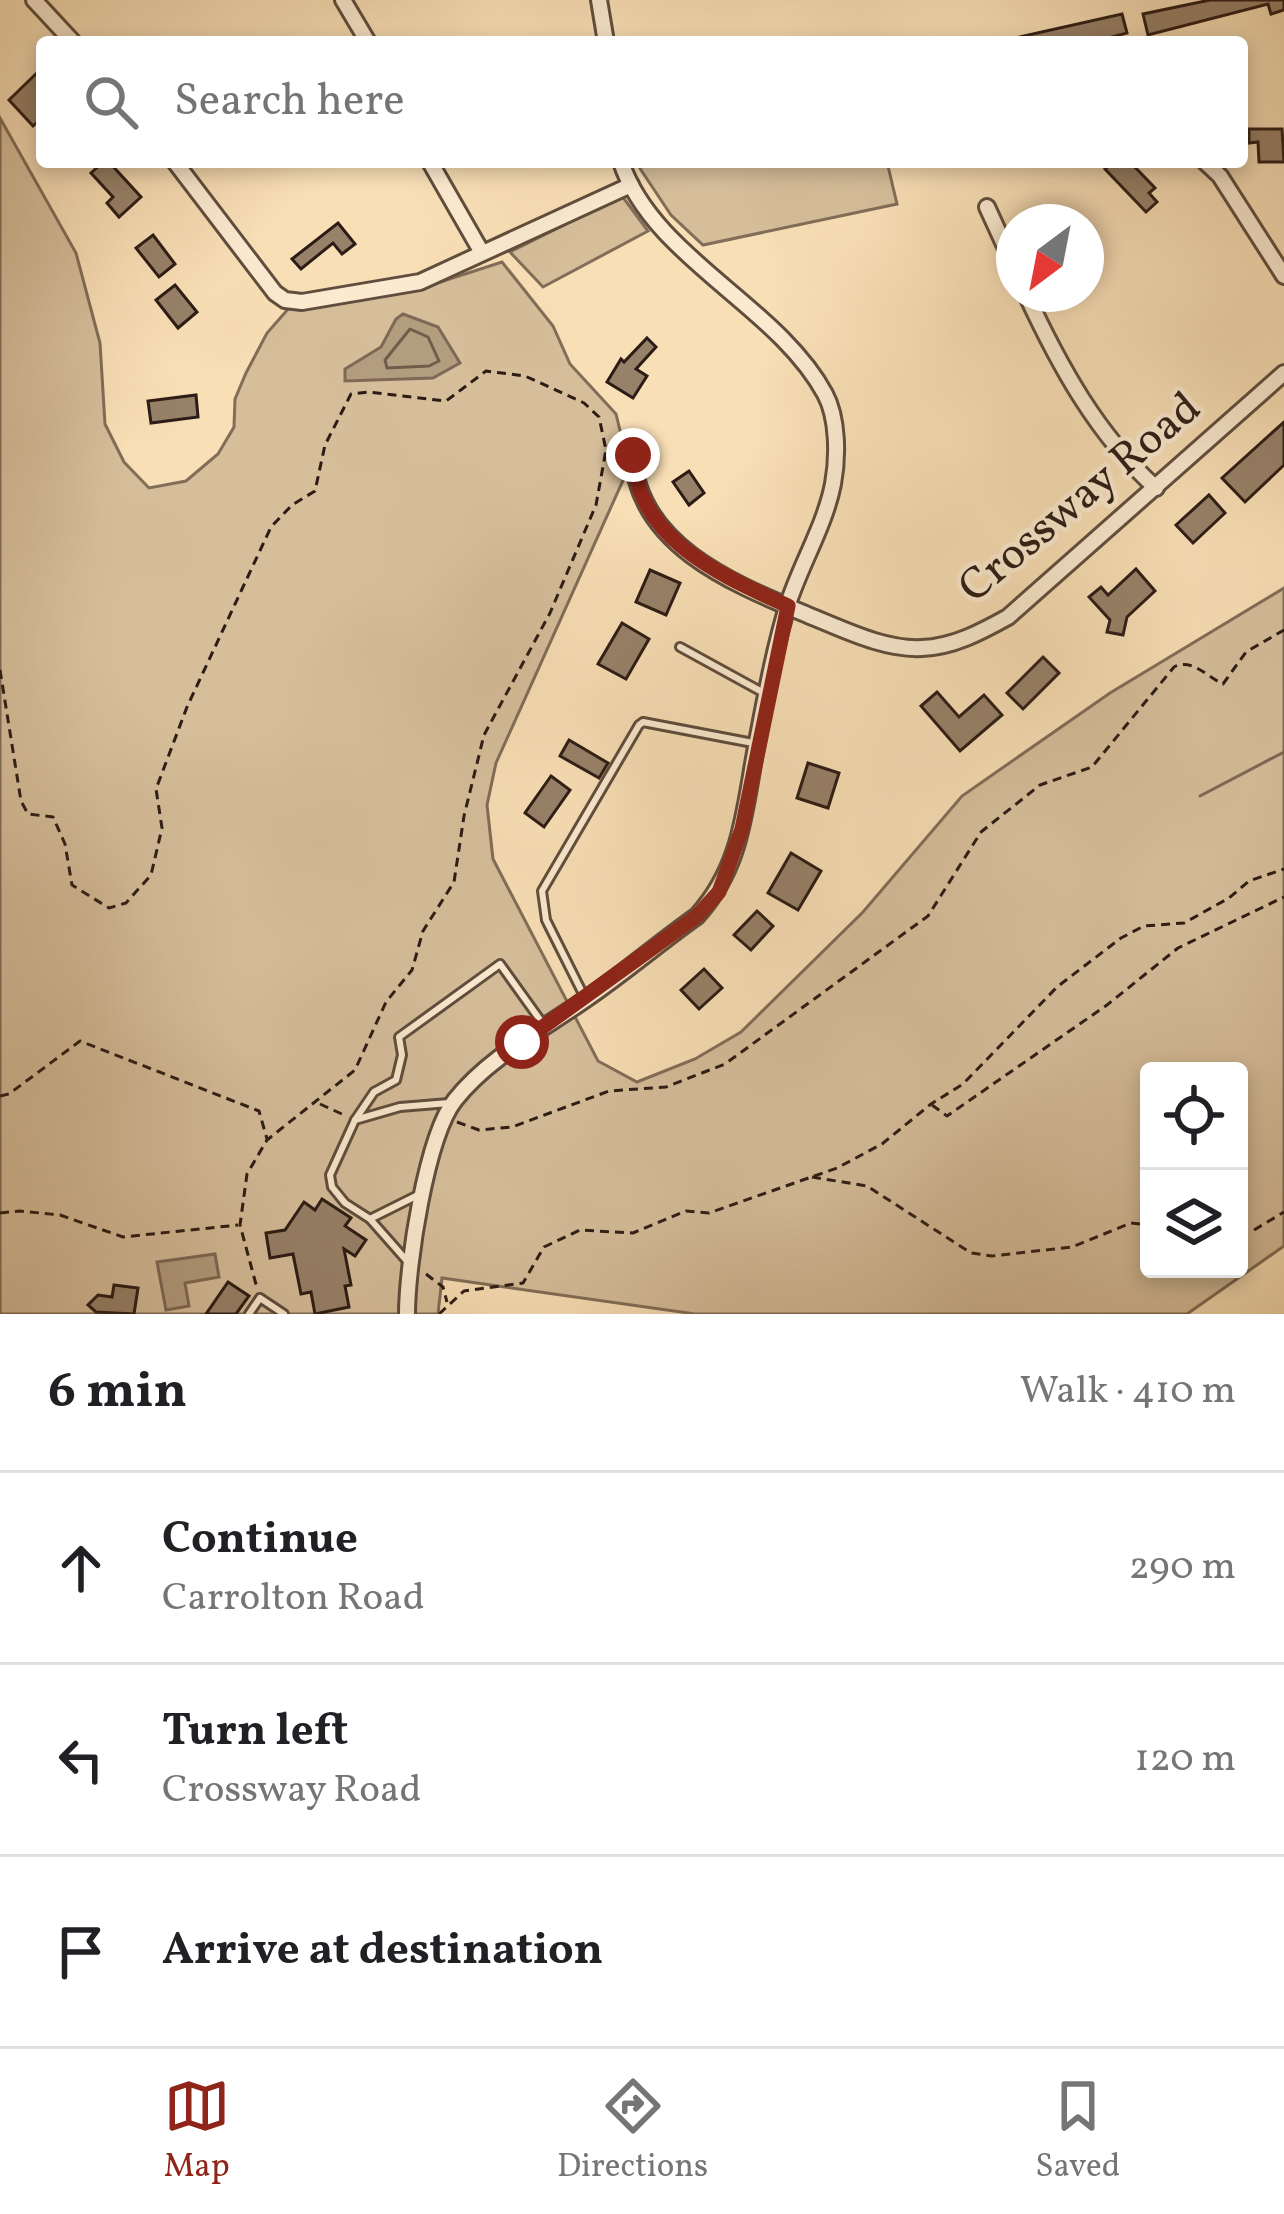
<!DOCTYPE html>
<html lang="en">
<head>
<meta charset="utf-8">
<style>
	body { margin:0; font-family:Vollkorn,serif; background:#f6f6f6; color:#202124 }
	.controls { position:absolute; right:36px; bottom:36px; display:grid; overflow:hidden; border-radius:12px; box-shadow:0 6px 18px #0003 }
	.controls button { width:108px; height:108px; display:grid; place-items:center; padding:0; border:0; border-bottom:3px solid #e0e0e0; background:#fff; color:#202124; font:60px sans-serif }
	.compass { position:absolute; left:996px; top:204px; width:108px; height:108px; border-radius:50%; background:#fff; box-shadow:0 6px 18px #0003; rotate:212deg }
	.stop { position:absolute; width:36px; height:36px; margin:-27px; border:9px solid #8f2418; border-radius:50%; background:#fff }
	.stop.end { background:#8f2418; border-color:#fff; box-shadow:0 3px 12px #0008 }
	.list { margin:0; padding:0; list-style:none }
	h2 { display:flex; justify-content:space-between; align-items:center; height:156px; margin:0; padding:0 48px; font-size:51px }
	h2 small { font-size:39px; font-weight:400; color:#757577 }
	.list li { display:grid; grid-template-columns:78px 1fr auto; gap:36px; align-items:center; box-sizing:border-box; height:192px; padding:0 48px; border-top:3px solid #e0e0e0 }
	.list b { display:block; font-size:45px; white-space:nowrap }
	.list p { margin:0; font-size:39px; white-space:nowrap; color:#757577 }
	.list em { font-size:39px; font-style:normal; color:#757577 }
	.icon { flex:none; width:66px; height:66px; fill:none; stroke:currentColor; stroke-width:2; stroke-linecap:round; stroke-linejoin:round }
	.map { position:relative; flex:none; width:1284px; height:1314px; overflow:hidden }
	.search { position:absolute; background:#fff; box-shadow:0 6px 18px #0003; left:36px; right:36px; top:36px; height:132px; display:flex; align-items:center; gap:30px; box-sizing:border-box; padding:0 42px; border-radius:12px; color:#757577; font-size:45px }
	.sheet { height:732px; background:#fff }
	nav { display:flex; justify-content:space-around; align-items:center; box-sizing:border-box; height:168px; border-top:3px solid #e0e0e0; background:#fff; font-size:33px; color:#757577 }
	nav a { display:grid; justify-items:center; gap:6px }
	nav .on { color:#8f2418 }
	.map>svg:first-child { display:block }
</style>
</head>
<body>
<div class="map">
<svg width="1284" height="1314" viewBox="0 0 1284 1314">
	<rect width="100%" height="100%" fill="#f9dfb6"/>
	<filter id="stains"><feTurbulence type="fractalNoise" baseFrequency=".00167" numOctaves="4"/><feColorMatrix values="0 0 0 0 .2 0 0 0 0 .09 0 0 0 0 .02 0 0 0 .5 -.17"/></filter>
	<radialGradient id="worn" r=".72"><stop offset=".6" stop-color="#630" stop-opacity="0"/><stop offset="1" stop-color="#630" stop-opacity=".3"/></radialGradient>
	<!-- green -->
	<g fill="#d6be9b" stroke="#816d58" stroke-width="3" fill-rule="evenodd">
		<path d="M 0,118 L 76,253 L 100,343 L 105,424 L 124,462 L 149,488 L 186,481 L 218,454 L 234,427 L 235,399 L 246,373 L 267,333 L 289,308 L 425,287 L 502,262 L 553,326 L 570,364 L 616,414 L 629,467 L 496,763 L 487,805 L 493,859 L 598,1061 L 637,1082 L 695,1059 L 741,1032 L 863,912 L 962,796 L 1110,693 L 1284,588 L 1284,1246 L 1187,1314 L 695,1314 L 442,1278 L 438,1314 L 0,1314 ZM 1149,1071 L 1239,1071 L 1239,1269 L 1149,1269 Z"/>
		<path d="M 681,162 L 887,162 L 897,204 L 703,245 L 671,215 L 639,167 Z"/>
		<path d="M 622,196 L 648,231 L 543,287 L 510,252 Z"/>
	</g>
	<!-- water -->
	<g fill="#b39d7f" stroke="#7d6955" stroke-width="3">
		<path d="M 403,314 L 438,327 L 460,363 L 433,378 L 345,381 L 345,369 L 381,347 L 396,319 Z"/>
		<path d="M 215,1254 L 219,1277 L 185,1283 L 189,1306 L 166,1310 L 157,1262 Z"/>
	</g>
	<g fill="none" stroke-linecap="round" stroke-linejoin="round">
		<!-- shore -->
		<path stroke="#705c4a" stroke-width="3" d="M 410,329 L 428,337 L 439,361 L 429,366 L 387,368 L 385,360 Z"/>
		<!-- stream -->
		<path stroke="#7d6955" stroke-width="3" d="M 1200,796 L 1284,752"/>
	</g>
	<!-- building -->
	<g fill="#978169" stroke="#2c1c15" stroke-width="3">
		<path d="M 1210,0 L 1284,0 L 1284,10 L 1271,14 L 1268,4 L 1148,35 L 1143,14 Z"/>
		<path d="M 1122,14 L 1127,33 L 1094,42 L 1015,42 L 1015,38 Z"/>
		<path d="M 42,68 L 42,118 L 33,126 L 9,100 Z"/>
		<path d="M 1249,129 L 1282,129 L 1284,162 L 1259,162 L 1258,142 L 1249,143 Z"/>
		<path d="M 103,162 L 109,162 L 141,197 L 119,217 L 107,203 L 113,197 L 91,173 Z"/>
		<path d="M 1113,162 L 1130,162 L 1155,188 L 1149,193 L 1157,202 L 1146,212 L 1105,169 Z"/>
		<path d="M 338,223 L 355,244 L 342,254 L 333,243 L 301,269 L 292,259 Z"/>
		<path d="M 153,235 L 175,264 L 159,277 L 136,248 Z"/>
		<path d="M 175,285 L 197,312 L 178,328 L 156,300 Z"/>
		<path d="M 647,338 L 656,347 L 636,369 L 647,376 L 633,398 L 607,382 L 621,359 L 624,362 Z"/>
		<path d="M 196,395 L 198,417 L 151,423 L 148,401 Z"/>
		<path d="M 1284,422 L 1284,465 L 1245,502 L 1222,478 Z"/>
		<path d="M 689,471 L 704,493 L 689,505 L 673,482 Z"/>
		<path d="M 1209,495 L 1225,513 L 1193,543 L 1176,525 Z"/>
		<path d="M 1136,569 L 1155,591 L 1127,617 L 1123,635 L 1107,632 L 1110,620 L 1089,597 L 1101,587 L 1108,595 Z"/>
		<path d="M 650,570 L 680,583 L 666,615 L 636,602 Z"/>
		<path d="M 622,623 L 649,639 L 626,679 L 598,664 Z"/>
		<path d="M 1043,657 L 1059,673 L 1023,709 L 1007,693 Z"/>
		<path d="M 937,692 L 959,717 L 984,695 L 1002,715 L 960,751 L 921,706 Z"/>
		<path d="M 569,740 L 608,763 L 599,778 L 560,756 Z"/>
		<path d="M 808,763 L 839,773 L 828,808 L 797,798 Z"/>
		<path d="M 551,776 L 570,790 L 544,827 L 525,813 Z"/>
		<path d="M 791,853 L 821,871 L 798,910 L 768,893 Z"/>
		<path d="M 757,911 L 773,926 L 751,950 L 734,935 Z"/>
		<path d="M 704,969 L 722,988 L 699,1009 L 681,990 Z"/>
		<path d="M 322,1199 L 351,1218 L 345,1226 L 366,1240 L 355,1256 L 344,1249 L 351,1285 L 345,1286 L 349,1307 L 315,1314 L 311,1292 L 301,1294 L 293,1254 L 270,1258 L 266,1233 L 285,1230 L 304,1202 L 315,1210 Z"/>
		<path d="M 228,1282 L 249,1296 L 236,1314 L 206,1314 Z"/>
		<path d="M 114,1285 L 138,1288 L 134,1314 L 96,1312 L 88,1305 L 98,1295 L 112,1297 Z"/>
	</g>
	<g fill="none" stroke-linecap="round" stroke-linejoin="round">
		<!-- lane casing -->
		<g stroke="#5f4d3d" stroke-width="12">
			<g id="lane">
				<path d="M 680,647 L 764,693"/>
				<path d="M 584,996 L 546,920 L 542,891 L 639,725 L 643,722 L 753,743"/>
				<path d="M 355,1120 L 374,1092 L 396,1080 L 402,1055 L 399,1037 L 500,964 L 543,1024"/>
				<path d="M 370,1219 L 420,1194"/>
				<path d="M 407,1261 L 370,1219 L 345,1203 L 332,1187 L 330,1175 L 355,1120 L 400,1107 L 449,1103"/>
				<path d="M 249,1314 L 260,1298 L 284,1314"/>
			</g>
		</g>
		<!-- street casing -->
		<g stroke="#5f4d3d" stroke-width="20">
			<g id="street">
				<path d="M 34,0 L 73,42"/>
				<path d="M 343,0 L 368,42"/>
				<path d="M 599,0 L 606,42"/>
				<path d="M 175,162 L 275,293 L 285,300 L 302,302 L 420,282 L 631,185"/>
				<path d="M 430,162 L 481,251"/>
				<path d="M 1205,162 L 1220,176 L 1284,276"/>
				<path d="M 987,207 L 1014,266"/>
				<path d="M 1026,294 C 1059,365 1097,435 1156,488"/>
				<path d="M 633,455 C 637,549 742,587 815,618 C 847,631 886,650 922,648 C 953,647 981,632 1008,617 L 1284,373"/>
				<path d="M 407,1314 C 407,1266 426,1137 455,1100 C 489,1057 542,1030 586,999 C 624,973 659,943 697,916 C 742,866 744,811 756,747 C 765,700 774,649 788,604 C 801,564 825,525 833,484 C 838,457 838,418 825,394 C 777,305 653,258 621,162"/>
			</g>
		</g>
		<!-- path -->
		<g stroke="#2c1c15" stroke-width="3" stroke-dasharray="9 6" stroke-linecap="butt">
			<path d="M 0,670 L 21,801 L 28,814 L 53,817 L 65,844 L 72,885 L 109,908 L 126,903 L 151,875 L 162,828 L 156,789 L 187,707 L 271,527 L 292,505 L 315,491 L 325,445 L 351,394 L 369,392 L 446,401 L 486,371 L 525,376 L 584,403 L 599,417 L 606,450 L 596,505 L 550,613 L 484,735 L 464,816 L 454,882 L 423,931 L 412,970 L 386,1002 L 355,1070 L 267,1140 L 247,1174 L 240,1225 L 257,1288"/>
			<path d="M 0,1096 L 9,1094 L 80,1041 L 259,1111 L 267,1139"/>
			<path d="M 320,1104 L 344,1115"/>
			<path d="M 932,1105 L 947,1116 L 1107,1005 L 1178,948 L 1284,897"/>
			<path d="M 457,1122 L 479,1130 L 512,1127 L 609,1091 L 666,1087 L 725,1064 L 928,916 L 981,832 L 1040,785 L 1092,767 L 1174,667 C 1192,658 1206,676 1223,684 L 1246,652 L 1284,630"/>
			<path d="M 812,1177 L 867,1186 L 971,1253 L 992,1256 L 1072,1247 L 1131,1223 L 1149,1225"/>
			<path d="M 0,1213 L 20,1211 L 60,1215 L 123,1237 L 238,1225"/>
			<path d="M 1239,1230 L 1254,1230 L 1284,1212"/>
			<path d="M 426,1274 L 443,1287 L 447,1302"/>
			<path d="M 439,1314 L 464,1291 L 523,1283 L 544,1247 L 580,1230 L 633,1233 L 686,1211 L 709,1213 L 837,1168 L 882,1144 L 931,1104 L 963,1084 L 1057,987 L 1121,938 L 1144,926 L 1184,923 L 1229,898 L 1249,881 L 1284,869"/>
		</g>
		<!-- lane -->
		<use href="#lane" stroke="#fbead0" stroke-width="6"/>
		<!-- street -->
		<use href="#street" stroke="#fbead0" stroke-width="14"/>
	</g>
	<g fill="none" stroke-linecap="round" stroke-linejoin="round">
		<!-- route -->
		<path stroke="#8f2418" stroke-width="15" d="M 522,1042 L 697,916 L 719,892 L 742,829 L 788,606 C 721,575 637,540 633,455"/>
	</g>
	<g text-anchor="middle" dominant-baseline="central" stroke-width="9" stroke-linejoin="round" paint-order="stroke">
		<!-- street labels -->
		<g font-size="45" fill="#2c1c15" stroke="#fbead0">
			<text transform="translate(1081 499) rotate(-40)">Crossway Road</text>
		</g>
	</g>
	<rect width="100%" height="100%" filter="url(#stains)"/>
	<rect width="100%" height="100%" fill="url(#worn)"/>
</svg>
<div class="controls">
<button><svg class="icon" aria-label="locate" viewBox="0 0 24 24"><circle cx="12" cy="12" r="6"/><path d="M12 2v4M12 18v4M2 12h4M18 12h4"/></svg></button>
<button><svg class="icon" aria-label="layers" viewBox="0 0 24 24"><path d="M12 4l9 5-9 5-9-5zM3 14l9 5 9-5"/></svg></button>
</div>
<svg class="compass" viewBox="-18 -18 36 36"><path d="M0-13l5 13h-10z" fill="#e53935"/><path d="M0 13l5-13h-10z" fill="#757577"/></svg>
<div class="stop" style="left:522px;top:1042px"></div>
<div class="stop end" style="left:633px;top:455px"></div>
<div class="search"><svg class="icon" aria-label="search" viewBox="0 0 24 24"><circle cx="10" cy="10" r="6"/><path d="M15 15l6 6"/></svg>Search here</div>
</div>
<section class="sheet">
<h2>6 min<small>Walk · 410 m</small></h2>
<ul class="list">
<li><svg class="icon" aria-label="ahead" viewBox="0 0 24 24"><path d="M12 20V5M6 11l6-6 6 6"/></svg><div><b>Continue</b><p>Carrolton Road</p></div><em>290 m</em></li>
<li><svg class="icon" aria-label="left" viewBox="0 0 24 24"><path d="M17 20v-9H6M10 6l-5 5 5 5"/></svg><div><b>Turn left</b><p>Crossway Road</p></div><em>120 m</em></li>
<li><svg class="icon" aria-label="arrive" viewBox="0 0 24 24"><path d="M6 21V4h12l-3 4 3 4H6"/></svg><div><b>Arrive at destination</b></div></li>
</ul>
</section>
<nav>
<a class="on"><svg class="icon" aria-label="map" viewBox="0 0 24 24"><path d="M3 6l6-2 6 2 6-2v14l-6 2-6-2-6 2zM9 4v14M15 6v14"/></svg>Map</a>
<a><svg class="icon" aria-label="directions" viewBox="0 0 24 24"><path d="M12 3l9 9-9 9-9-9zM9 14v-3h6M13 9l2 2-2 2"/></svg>Directions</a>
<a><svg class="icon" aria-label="saved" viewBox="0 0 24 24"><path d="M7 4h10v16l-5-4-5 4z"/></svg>Saved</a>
</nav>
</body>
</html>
